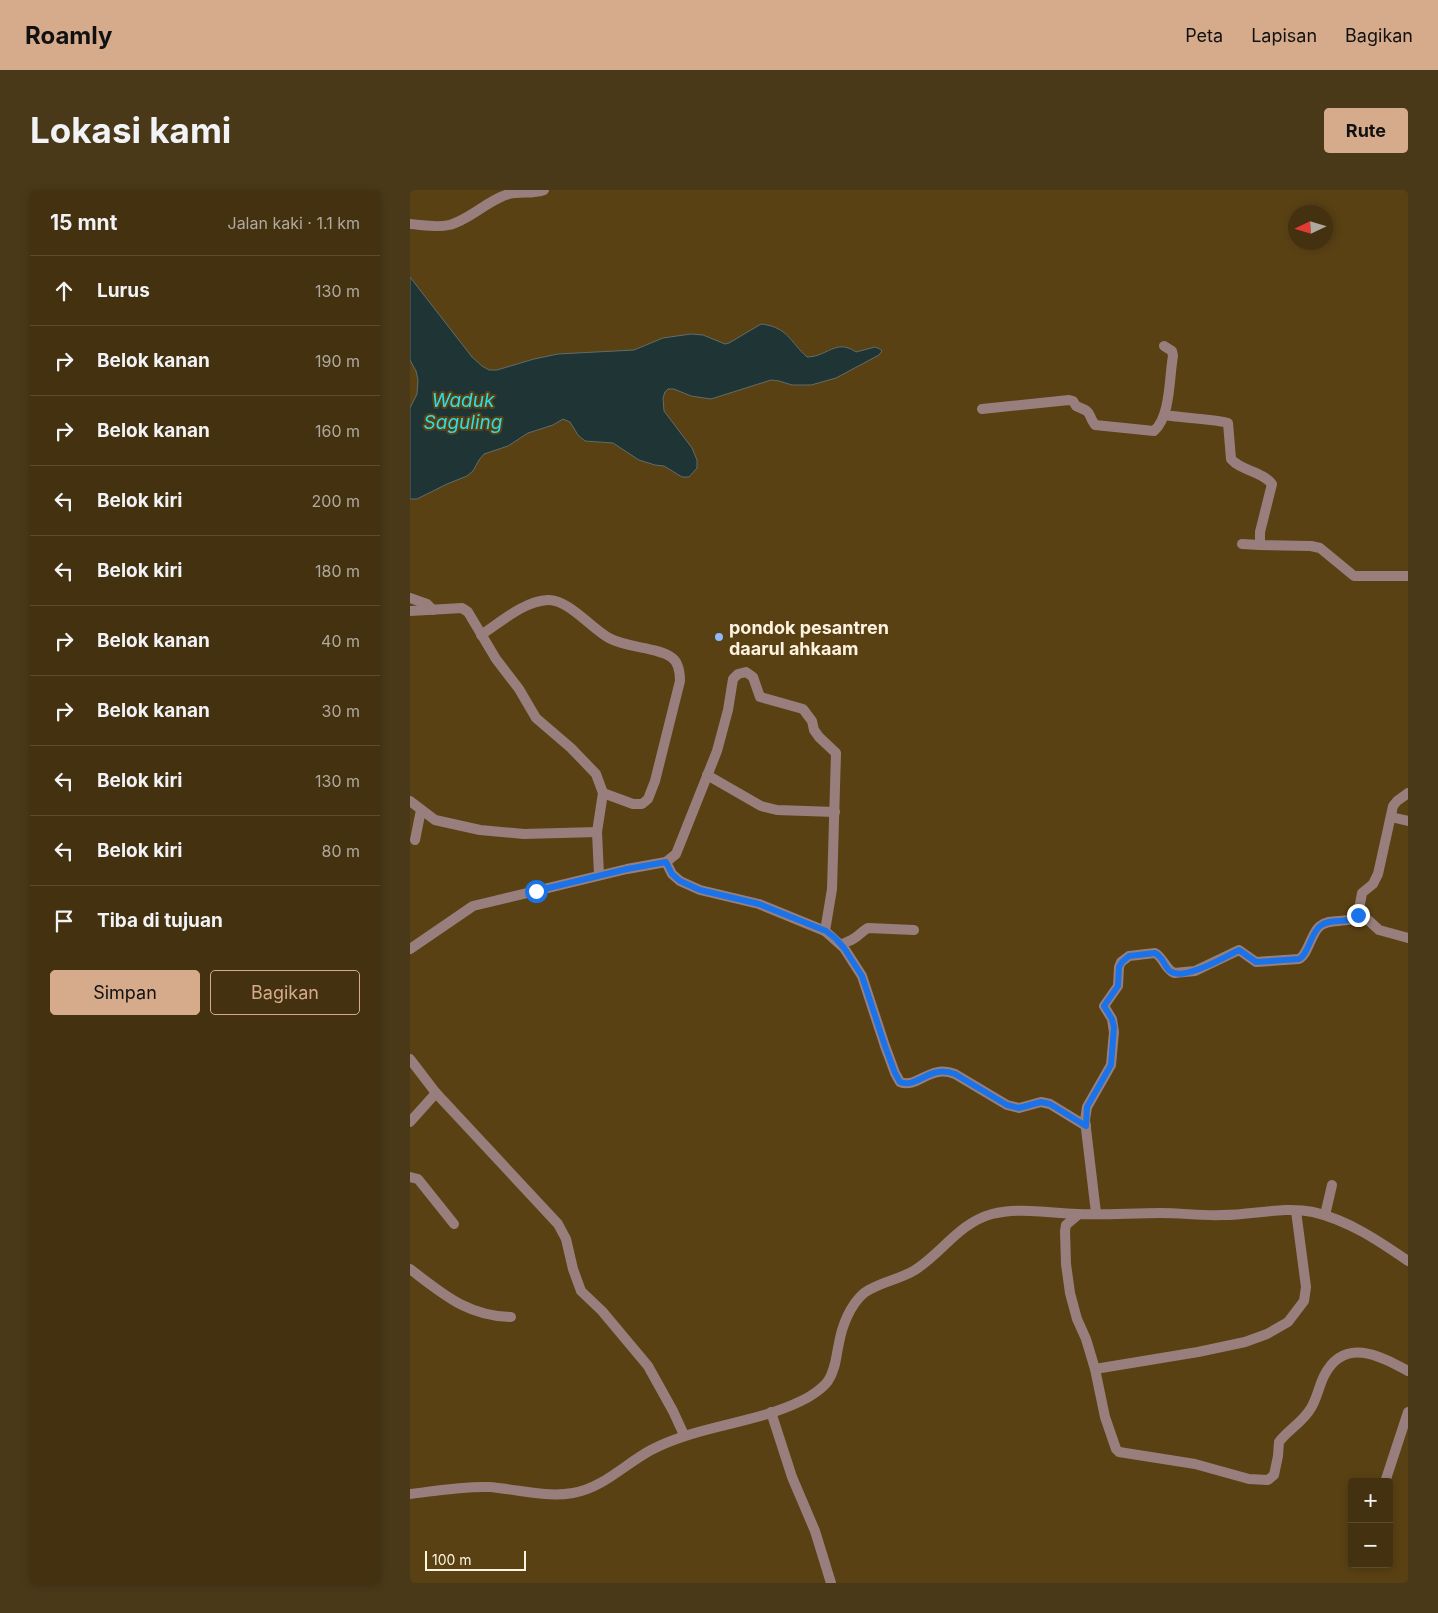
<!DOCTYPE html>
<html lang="id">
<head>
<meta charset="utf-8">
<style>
	body { margin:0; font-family:Inter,sans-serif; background:#4a3918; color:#f1f3f6 }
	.controls { position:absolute; right:15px; bottom:15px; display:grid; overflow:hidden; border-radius:5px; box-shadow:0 2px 8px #0003 }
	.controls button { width:45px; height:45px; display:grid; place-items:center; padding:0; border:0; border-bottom:1px solid #5b4c2f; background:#43310f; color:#f1f3f6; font:25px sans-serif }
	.compass { position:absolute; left:878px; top:15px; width:45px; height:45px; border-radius:50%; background:#43310f; box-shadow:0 2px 8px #0003; rotate:266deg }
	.scale { position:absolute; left:15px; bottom:12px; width:101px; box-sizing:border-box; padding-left:5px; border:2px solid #fef3e0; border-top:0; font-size:14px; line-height:18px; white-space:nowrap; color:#fef3e0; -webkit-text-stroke:4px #594114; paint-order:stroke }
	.stop { position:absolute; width:15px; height:15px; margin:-11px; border:4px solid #1a73e8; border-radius:50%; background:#fff }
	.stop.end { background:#1a73e8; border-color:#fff; box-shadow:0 1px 5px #0008 }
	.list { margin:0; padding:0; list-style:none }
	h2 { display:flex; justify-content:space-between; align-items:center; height:65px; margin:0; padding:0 20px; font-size:21px }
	h2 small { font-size:16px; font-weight:400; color:#afa99e }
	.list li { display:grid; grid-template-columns:32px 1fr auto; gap:15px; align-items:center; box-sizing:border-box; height:70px; padding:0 20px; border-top:1px solid #5b4c2f }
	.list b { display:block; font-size:19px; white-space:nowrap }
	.list em { font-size:16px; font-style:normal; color:#afa99e }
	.actions { display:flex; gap:10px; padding:15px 20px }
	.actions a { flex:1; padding:11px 0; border:1px solid #d6ab8b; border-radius:5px; text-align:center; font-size:18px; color:#d6ab8b }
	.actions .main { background:#d6ab8b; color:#111 }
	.icon { flex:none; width:28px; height:28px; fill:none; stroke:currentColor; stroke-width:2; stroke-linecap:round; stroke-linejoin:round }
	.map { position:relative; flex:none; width:998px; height:1393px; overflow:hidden; border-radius:5px }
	header { display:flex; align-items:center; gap:30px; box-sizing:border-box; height:70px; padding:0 25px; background:#d6ab8b; color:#111 }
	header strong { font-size:24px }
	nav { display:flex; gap:28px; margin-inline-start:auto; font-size:18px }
	.intro { display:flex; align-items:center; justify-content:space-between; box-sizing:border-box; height:120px; padding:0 30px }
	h1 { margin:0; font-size:35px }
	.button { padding:12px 22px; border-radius:5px; background:#d6ab8b; color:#111; font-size:18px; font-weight:700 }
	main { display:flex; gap:30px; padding:0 30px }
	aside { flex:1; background:#43310f; border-radius:5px; box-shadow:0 2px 8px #0003 }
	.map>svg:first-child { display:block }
</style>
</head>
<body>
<header>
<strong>Roamly</strong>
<nav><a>Peta</a><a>Lapisan</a><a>Bagikan</a></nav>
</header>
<div class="intro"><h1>Lokasi kami</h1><a class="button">Rute</a></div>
<main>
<aside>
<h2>15 mnt<small>Jalan kaki · 1.1 km</small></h2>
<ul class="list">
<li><svg class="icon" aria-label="ahead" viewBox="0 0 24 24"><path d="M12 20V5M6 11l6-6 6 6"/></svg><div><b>Lurus</b></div><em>130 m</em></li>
<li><svg class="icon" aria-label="right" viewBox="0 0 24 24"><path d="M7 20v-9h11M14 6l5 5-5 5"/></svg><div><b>Belok kanan</b></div><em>190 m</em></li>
<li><svg class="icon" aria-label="right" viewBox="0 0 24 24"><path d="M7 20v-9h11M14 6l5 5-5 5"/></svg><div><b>Belok kanan</b></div><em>160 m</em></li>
<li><svg class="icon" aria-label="left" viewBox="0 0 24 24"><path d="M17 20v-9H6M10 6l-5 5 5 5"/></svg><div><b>Belok kiri</b></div><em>200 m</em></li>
<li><svg class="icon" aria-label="left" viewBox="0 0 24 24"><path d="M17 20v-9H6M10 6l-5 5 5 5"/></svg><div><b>Belok kiri</b></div><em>180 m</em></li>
<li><svg class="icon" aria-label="right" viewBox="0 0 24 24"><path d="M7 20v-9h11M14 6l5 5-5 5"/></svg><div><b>Belok kanan</b></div><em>40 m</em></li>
<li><svg class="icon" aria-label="right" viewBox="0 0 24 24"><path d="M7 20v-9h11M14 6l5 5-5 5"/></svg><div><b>Belok kanan</b></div><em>30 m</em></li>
<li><svg class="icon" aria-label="left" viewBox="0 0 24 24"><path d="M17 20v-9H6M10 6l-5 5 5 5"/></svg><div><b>Belok kiri</b></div><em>130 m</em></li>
<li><svg class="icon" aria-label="left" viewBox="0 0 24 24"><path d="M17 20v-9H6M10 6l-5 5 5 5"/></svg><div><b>Belok kiri</b></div><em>80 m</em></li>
<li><svg class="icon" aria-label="arrive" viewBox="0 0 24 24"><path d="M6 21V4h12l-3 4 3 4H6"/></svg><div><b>Tiba di tujuan</b></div></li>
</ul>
<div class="actions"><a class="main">Simpan</a><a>Bagikan</a></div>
</aside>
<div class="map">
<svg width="998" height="1393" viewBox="0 0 998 1393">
	<rect width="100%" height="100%" fill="#594114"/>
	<!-- water -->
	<path fill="#1e3435" stroke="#616d68" d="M 0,87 L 62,167 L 72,176 L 79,180 L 87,180 L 124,169 L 148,164 L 224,160 L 253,148 L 281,144 L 293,145 L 315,154 L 319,153 L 351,134 C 378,137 380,152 397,167 C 417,167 426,148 446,162 L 465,157 L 470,159 L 472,161 L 469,165 L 426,188 L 401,195 L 382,195 L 369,191 L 361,190 L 301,209 L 281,206 L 264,199 L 258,199 L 255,202 L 253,208 L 254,221 L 282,258 L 287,270 L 287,278 L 279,287 L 272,287 L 254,276 L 245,275 L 229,270 L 203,253 L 175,251 L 168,245 L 160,232 L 153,229 L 143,235 L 118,243 L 98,256 L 74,264 L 69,270 L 63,281 L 57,286 L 37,294 L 7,309 L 0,309 L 0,218 L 7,204 L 8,190 L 6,181 L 0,170 Z"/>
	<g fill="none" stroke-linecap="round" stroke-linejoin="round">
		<!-- minor -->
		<g stroke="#987f7e" stroke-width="10">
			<path d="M 0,34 C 13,35 26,38 39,35 C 57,31 75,13 93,6 C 106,0 121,5 134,0"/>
			<path d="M 572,219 L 659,210 L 663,211 L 666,216 C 684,223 676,222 685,235 L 744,241 C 761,226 759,187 763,166 L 762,161 L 754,156"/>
			<path d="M 754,225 C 765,227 813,230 818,233 L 821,269 C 831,281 852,281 862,294 L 850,342 L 850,355 L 901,356 L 910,358 L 944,386 L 998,386"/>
			<path d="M 832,354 L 850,355"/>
			<path d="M 0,408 L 17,414 L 23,420"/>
			<path d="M 0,421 L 52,418 L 58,422 L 86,469 L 109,499 L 126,528 L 161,558 L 186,584 L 193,603 L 187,642 L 189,685"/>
			<path d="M 71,445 C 91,432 114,411 138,410 C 158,409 182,439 199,448 C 217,458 247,457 261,467 C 269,472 270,482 270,491 L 245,591 L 238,609 L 232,614 L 223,614 L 193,603"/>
			<path d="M 297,585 L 351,616 L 367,620 L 425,622"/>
			<path d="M 0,611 L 25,630 L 70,640 L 114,644 L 187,642"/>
			<path d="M 981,627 L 998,631"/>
			<path d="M 5,650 L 11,620"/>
			<path d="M 256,672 L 262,684 L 270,691 L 290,700 L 349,714 L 415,741"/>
			<path d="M 948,725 L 952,703 L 963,694 L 968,684 L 983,616 L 987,611 L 998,603"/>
			<path d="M 432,755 C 436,751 439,752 443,749 C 449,746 452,741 458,738 L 504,740"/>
			<path d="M 0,759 L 63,716 L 217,679 L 256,672 L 266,664 L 307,561 L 318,520 L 323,489 L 328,484 L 336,482 L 343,487 L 350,507 L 393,519 L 402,531 L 404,540 L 409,547 L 426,563 L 422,699 L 415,741 L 434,758 L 452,786 L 475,856 L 485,883 L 490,892 C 508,899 519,874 545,884 L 597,915 L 609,918 L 631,912 L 640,914 L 676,936"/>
			<path d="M 0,869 L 26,903 L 148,1034 L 156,1049 L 163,1079 L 171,1101 L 192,1121 L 238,1176 L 263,1221 L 274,1245"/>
			<path d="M 0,932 L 26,903"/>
			<path d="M 0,987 L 8,989 L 44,1034"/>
			<path d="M 686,1023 L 675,930 L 677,917 L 701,875 L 704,842 L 702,829 L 694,816 L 708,796 L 709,777 L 711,772 L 719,766 L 745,763 C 754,768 755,779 764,783 L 785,781 L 829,760 L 846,772 L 889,769 C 898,765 901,743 910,736 C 921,727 938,735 948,725 L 956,728 L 969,740 L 998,748"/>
			<path d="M 669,1024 L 656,1035 L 655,1041 L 656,1074 L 660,1103 L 667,1129 L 676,1149 L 685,1179 L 695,1227 L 706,1259 L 709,1262 L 785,1274 L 839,1289 L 858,1290 L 864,1285 L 868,1266 L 869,1252 C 878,1240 893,1232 901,1218 C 907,1208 909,1196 914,1186 C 934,1146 970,1166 998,1181"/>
			<path d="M 915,1025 L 922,995"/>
			<path d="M 0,1079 C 33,1104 57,1126 101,1127"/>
			<path d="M 685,1179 L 788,1162 L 835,1152 L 857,1144 L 878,1132 L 894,1111 L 896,1097 L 886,1021"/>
			<path d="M 361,1222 L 382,1287 L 405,1341 L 421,1393"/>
			<path d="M 975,1292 L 998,1222"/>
			<path d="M 0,1304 C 25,1301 53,1296 79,1297 C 107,1299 135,1308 163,1303 C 193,1298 215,1274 241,1260 C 289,1235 344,1234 391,1211 C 400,1207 412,1199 418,1191 C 426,1179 426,1166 429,1153 C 432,1136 440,1115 454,1103 C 469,1092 489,1090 505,1080 C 532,1063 549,1033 582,1024 C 610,1017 639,1023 667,1024 C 695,1025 723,1023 751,1023 C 772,1023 793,1026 813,1025 C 843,1025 874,1016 903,1022 C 938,1030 969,1051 998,1071"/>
		</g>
	</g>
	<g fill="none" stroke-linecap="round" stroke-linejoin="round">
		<!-- route -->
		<path stroke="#1a73e8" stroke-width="6" d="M 126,701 L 217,679 L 256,672 L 262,684 L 270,691 L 290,700 L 349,714 L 416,741 L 426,749 L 434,758 L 452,786 L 475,856 L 485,883 L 490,892 C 508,899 519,874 545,884 L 597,915 L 609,918 L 631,912 L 640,914 L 676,936 L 677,917 L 701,875 L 704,837 L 702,829 L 694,816 L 708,796 L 709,777 L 712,772 L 719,766 L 745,763 C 753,767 754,776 760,781 C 773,792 816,766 829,760 L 846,772 L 889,769 C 898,765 901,743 910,736 C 921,727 938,735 948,725"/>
	</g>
	<!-- markers -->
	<circle fill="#8fb8fd" stroke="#594114" stroke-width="2" cx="309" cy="447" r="5"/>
	<g text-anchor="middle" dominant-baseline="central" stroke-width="4" stroke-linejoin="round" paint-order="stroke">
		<!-- poi labels -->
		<g font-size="18" font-weight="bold" fill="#fef3e0" stroke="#594114" text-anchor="start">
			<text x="319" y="437">pondok pesantren<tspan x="319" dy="21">daarul ahkaam</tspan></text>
		</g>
		<!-- water labels -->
		<g font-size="19" font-style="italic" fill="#2adfe8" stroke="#594114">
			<text x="53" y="210">Waduk<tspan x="53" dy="22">Saguling</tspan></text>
		</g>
	</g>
</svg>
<div class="controls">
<button>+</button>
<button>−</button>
</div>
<svg class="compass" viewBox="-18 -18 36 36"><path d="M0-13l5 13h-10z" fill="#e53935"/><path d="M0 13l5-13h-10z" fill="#afa99e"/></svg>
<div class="scale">100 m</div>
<div class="stop" style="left:126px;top:701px"></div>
<div class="stop end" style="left:948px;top:725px"></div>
</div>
</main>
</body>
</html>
